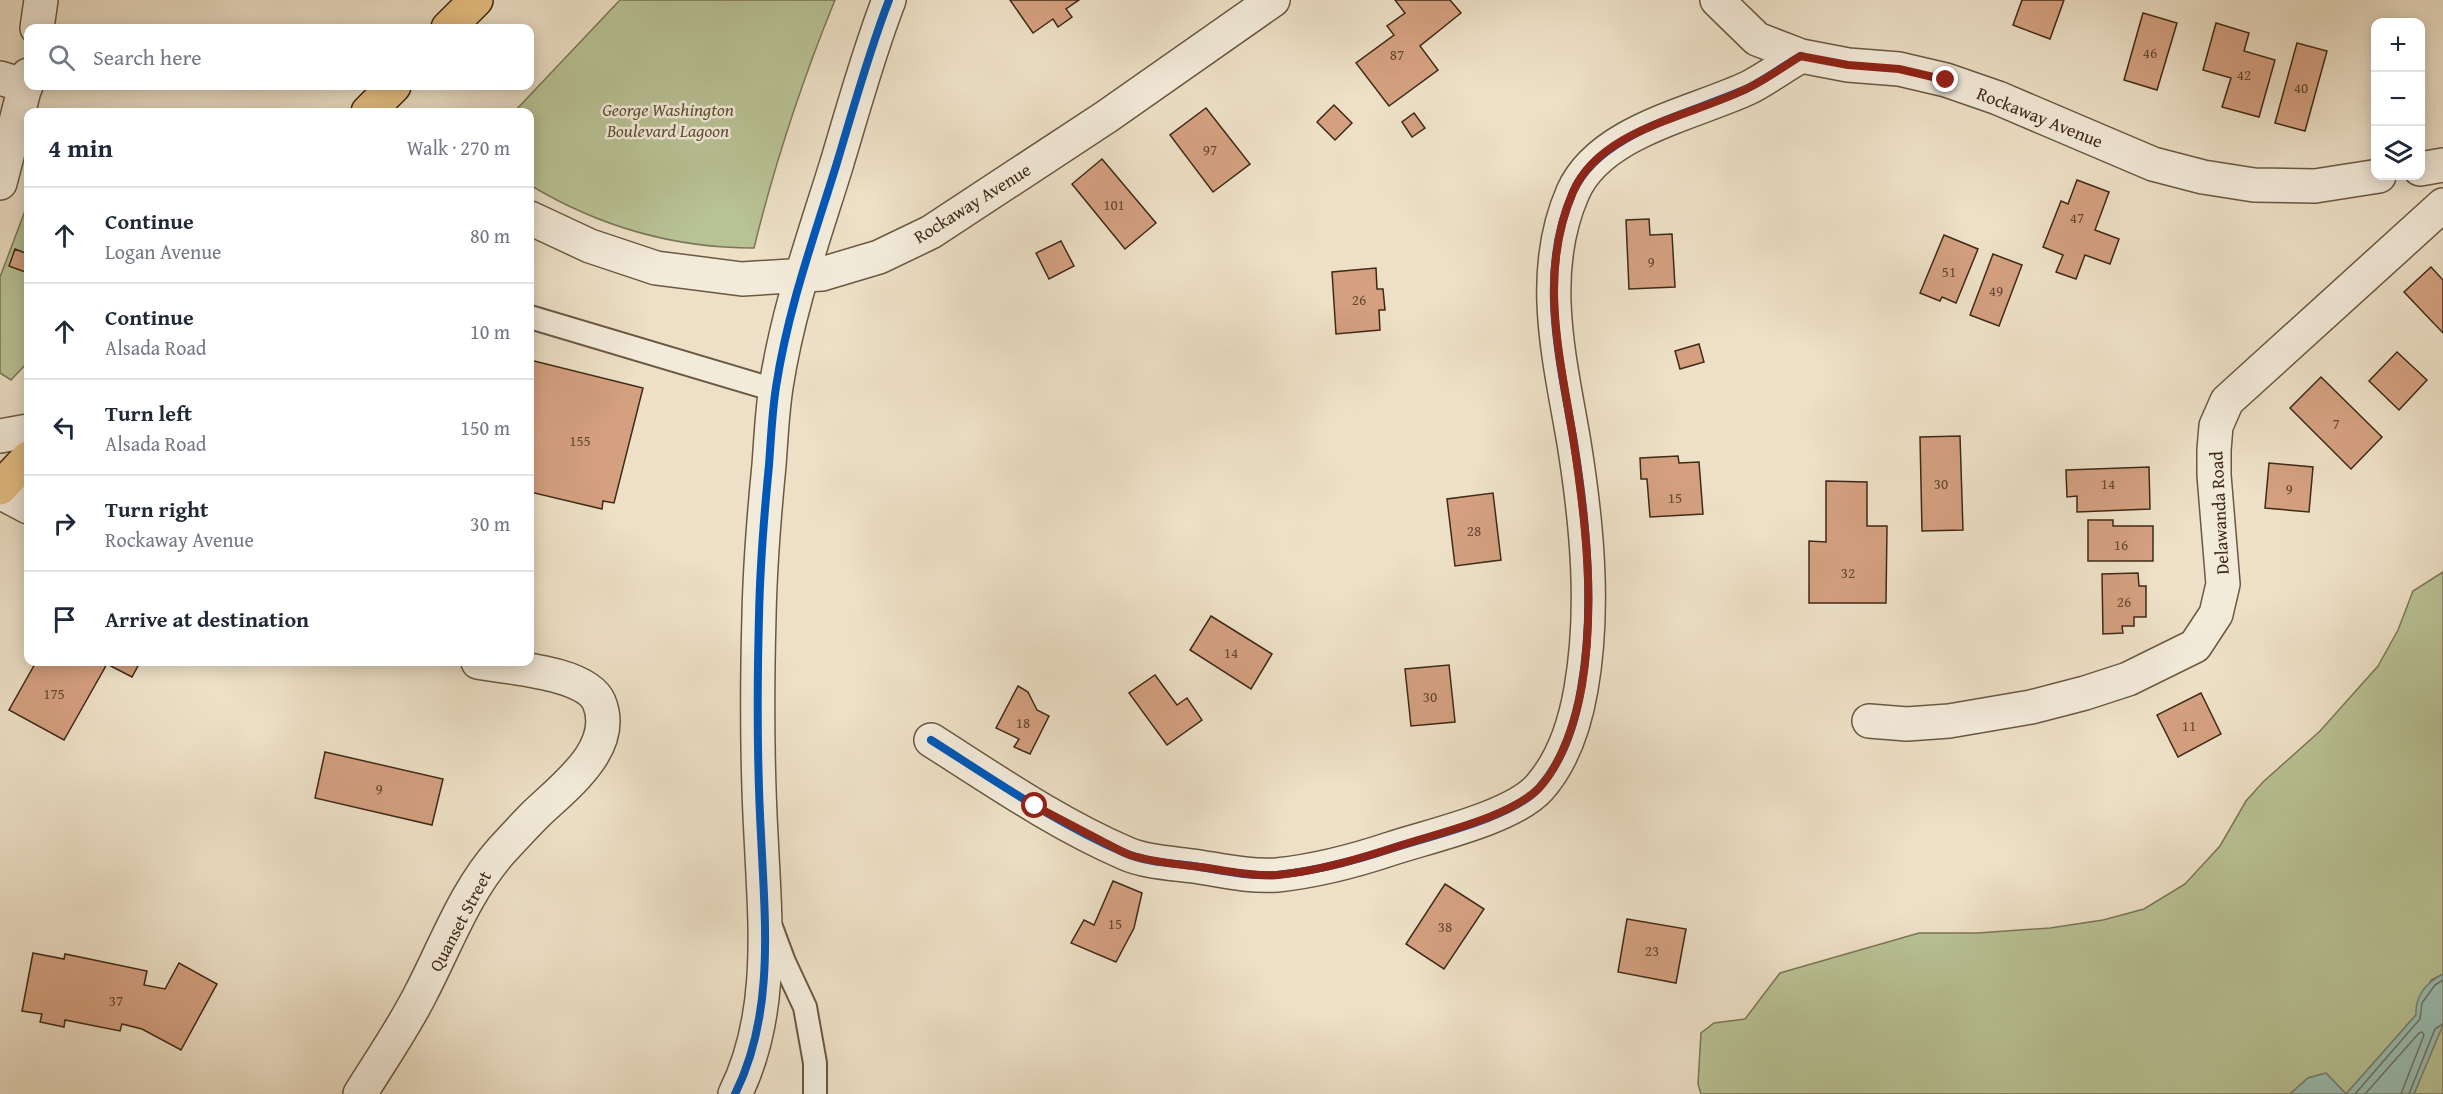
<!DOCTYPE html>
<html lang="en">
<head>
<meta charset="utf-8">
<style>
	body { margin:0; font-family:"Gentium Book Plus",serif; background:#f2f2f3; color:#1f2937 }
	.controls { position:absolute; right:18px; top:18px; display:grid; overflow:hidden; border-radius:12px; box-shadow:0 3px 15px #0003 }
	.controls button { width:54px; height:54px; display:grid; place-items:center; padding:0; border:0; border-bottom:2px solid #e0e1e3; background:#fff; color:#1f2937; font:30px sans-serif }
	.stop { position:absolute; width:18px; height:18px; margin:-14px; border:4px solid #8f2418; border-radius:50%; background:#fff }
	.stop.end { background:#8f2418; border-color:#fff; box-shadow:0 2px 6px #0008 }
	.list { margin:0; padding:0; list-style:none }
	h2 { display:flex; justify-content:space-between; align-items:center; height:78px; margin:0; padding:0 24px; font-size:26px }
	h2 small { font-size:20px; font-weight:400; color:#747a83 }
	.list li { display:grid; grid-template-columns:39px 1fr auto; gap:18px; align-items:center; box-sizing:border-box; height:96px; padding:0 24px; border-top:2px solid #e0e1e3 }
	.list b { display:block; font-size:22px; white-space:nowrap }
	.list p { margin:0; font-size:20px; white-space:nowrap; color:#747a83 }
	.list em { font-size:20px; font-style:normal; color:#747a83 }
	.icon { flex:none; width:33px; height:33px; fill:none; stroke:currentColor; stroke-width:2; stroke-linecap:round; stroke-linejoin:round }
	.map { position:relative; flex:none; width:2443px; height:1094px; overflow:hidden }
	.search { position:absolute; background:#fff; box-shadow:0 3px 15px #0003; left:24px; top:24px; width:510px; height:66px; display:flex; align-items:center; gap:15px; box-sizing:border-box; padding:0 21px; border-radius:12px; color:#747a83; font-size:22px }
	.panel { position:absolute; background:#fff; box-shadow:0 3px 15px #0003; left:24px; top:108px; width:510px; height:558px; border-radius:12px }
	.map>svg:first-child { display:block }
</style>
</head>
<body>
<div class="map">
<svg width="2443" height="1094" viewBox="0 0 2443 1094">
	<rect width="100%" height="100%" fill="#ede0c6"/>
	<filter id="stains"><feTurbulence type="fractalNoise" baseFrequency=".00333" numOctaves="4"/><feColorMatrix values="0 0 0 0 .2 0 0 0 0 .09 0 0 0 0 .02 0 0 0 .5 -.17"/></filter>
	<radialGradient id="worn" r=".72"><stop offset=".6" stop-color="#630" stop-opacity="0"/><stop offset="1" stop-color="#630" stop-opacity=".3"/></radialGradient>
	<!-- green -->
	<g fill="#b8c295" stroke="#7c7656" stroke-width="1.5">
		<path d="M 620,0 L 835,0 C 802,81 775,162 754,248 C 674,248 598,226 530,185 L 530,112 L 514,112 Z"/>
		<path d="M 28,203 L 28,362 L 11,380 L 0,373 L 0,277 Z"/>
		<path d="M 2443,572 L 2443,974 L 2431,980 L 2416,1015 L 2346,1094 L 2326,1073 L 2308,1078 L 2290,1094 L 1701,1094 L 1698,1084 L 1701,1033 L 1714,1023 L 1745,1019 L 1780,973 L 1919,933 L 1978,933 L 2050,928 L 2103,920 L 2144,909 L 2185,884 L 2220,846 L 2246,801 L 2263,782 L 2320,731 L 2378,666 L 2398,630 L 2413,591 Z"/>
		<path d="M 2443,1025 L 2443,1094 L 2414,1094 L 2442,1026 Z"/>
	</g>
	<!-- water -->
	<path fill="#99bdb2" stroke="#758274" stroke-width="1.5" d="M 2443,974 L 2443,1025 L 2414,1094 L 2290,1094 L 2308,1078 L 2326,1073 L 2346,1094 L 2416,1015 C 2415,996 2426,983 2443,974 Z"/>
	<g fill="none" stroke-linecap="round" stroke-linejoin="round">
		<!-- shore -->
		<g stroke="#6c7464" stroke-width="1.5">
			<path d="M 2355,1094 L 2420,1019 L 2422,1003 L 2435,985 L 2443,980"/>
			<path d="M 2365,1094 L 2419,1033 L 2422,1032 L 2424,1035 L 2401,1094"/>
			<path d="M 2409,1094 L 2435,1029 L 2443,1024"/>
		</g>
	</g>
	<!-- building -->
	<g fill="#d4a080" stroke="#3f2a16" stroke-width="1.5">
		<path d="M 1010,0 L 1079,0 L 1066,9 L 1072,17 L 1058,27 L 1053,19 L 1033,33 Z"/>
		<path d="M 1395,0 L 1450,0 L 1461,13 L 1420,46 L 1438,70 L 1389,106 L 1356,63 L 1394,35 L 1387,26 L 1405,13 Z"/>
		<path d="M 2022,0 L 2064,0 L 2050,39 L 2013,25 Z"/>
		<path d="M 2143,13 L 2177,23 L 2157,90 L 2124,80 Z"/>
		<path d="M 2216,23 L 2249,33 L 2244,51 L 2275,60 L 2259,117 L 2222,107 L 2231,78 L 2203,70 Z"/>
		<path d="M 2297,43 L 2327,51 L 2305,131 L 2275,123 Z"/>
		<path d="M 1334,105 L 1352,123 L 1335,140 L 1317,122 Z"/>
		<path d="M 1206,108 L 1250,164 L 1213,192 L 1170,135 Z"/>
		<path d="M 1414,113 L 1425,128 L 1412,137 L 1402,122 Z"/>
		<path d="M 1102,159 L 1156,223 L 1125,249 L 1072,184 Z"/>
		<path d="M 2077,180 L 2109,192 L 2095,230 L 2119,239 L 2110,264 L 2085,255 L 2076,279 L 2056,272 L 2063,255 L 2043,247 L 2061,201 L 2068,204 Z"/>
		<path d="M 1649,219 L 1650,235 L 1672,234 L 1675,287 L 1629,289 L 1626,220 Z"/>
		<path d="M 1944,235 L 1978,249 L 1956,303 L 1942,297 L 1940,301 L 1920,293 Z"/>
		<path d="M 1061,241 L 1074,266 L 1049,279 L 1036,253 Z"/>
		<path d="M 15,249 L 28,254 L 28,273 L 9,266 Z"/>
		<path d="M 1993,254 L 2022,265 L 1999,326 L 1970,315 Z"/>
		<path d="M 2431,267 L 2443,280 L 2443,333 L 2404,292 Z"/>
		<path d="M 1376,268 L 1377,289 L 1383,289 L 1385,310 L 1379,310 L 1380,330 L 1336,334 L 1332,272 Z"/>
		<path d="M 1699,344 L 1704,362 L 1680,369 L 1675,351 Z"/>
		<path d="M 2397,352 L 2427,380 L 2399,410 L 2369,381 Z"/>
		<path d="M 530,360 L 643,388 L 614,503 L 603,501 L 602,509 L 530,492 Z"/>
		<path d="M 2321,377 L 2382,437 L 2351,469 L 2290,408 Z"/>
		<path d="M 1960,436 L 1963,530 L 1922,531 L 1920,437 Z"/>
		<path d="M 1678,456 L 1679,463 L 1699,462 L 1703,514 L 1650,517 L 1647,479 L 1641,479 L 1640,458 Z"/>
		<path d="M 2269,463 L 2313,467 L 2309,512 L 2265,508 Z"/>
		<path d="M 2149,467 L 2150,509 L 2077,512 L 2077,496 L 2067,497 L 2066,470 Z"/>
		<path d="M 1826,481 L 1867,482 L 1867,526 L 1887,526 L 1886,603 L 1809,603 L 1809,541 L 1826,542 Z"/>
		<path d="M 1493,493 L 1501,560 L 1455,566 L 1447,499 Z"/>
		<path d="M 2088,520 L 2113,520 L 2113,526 L 2153,526 L 2153,561 L 2088,561 Z"/>
		<path d="M 2138,573 L 2139,586 L 2146,586 L 2146,617 L 2134,617 L 2134,626 L 2122,626 L 2123,633 L 2103,634 L 2102,574 Z"/>
		<path d="M 1211,616 L 1272,654 L 1251,689 L 1190,650 Z"/>
		<path d="M 36,662 L 140,662 L 132,677 L 107,664 L 64,740 L 9,710 Z"/>
		<path d="M 1449,665 L 1455,722 L 1411,726 L 1405,669 Z"/>
		<path d="M 1155,675 L 1177,705 L 1187,698 L 1202,720 L 1167,745 L 1129,693 Z"/>
		<path d="M 1018,686 L 1028,692 L 1037,710 L 1049,716 L 1030,754 L 1014,747 L 1019,739 L 996,728 Z"/>
		<path d="M 2201,693 L 2221,734 L 2178,757 L 2157,715 Z"/>
		<path d="M 325,752 L 443,779 L 432,825 L 315,798 Z"/>
		<path d="M 1113,881 L 1142,893 L 1134,928 L 1116,962 L 1071,943 L 1084,920 L 1094,925 Z"/>
		<path d="M 1445,884 L 1484,909 L 1444,969 L 1406,944 Z"/>
		<path d="M 1627,919 L 1686,929 L 1676,983 L 1618,972 Z"/>
		<path d="M 33,953 L 64,959 L 65,954 L 147,971 L 144,985 L 165,989 L 179,963 L 217,984 L 181,1050 L 142,1029 L 122,1024 L 120,1031 L 65,1020 L 64,1027 L 40,1022 L 42,1014 L 22,1011 Z"/>
	</g>
	<g fill="none" stroke-linecap="round" stroke-linejoin="round">
		<!-- lane casing -->
		<g stroke="#6a5842" stroke-width="26">
			<g id="lane">
				<path d="M 530,317 L 775,390"/>
				<path d="M 771,927 L 784,962 L 805,1007 L 815,1063 L 815,1094"/>
			</g>
		</g>
		<!-- street casing -->
		<g stroke="#6a5842" stroke-width="36">
			<g id="street">
				<path d="M 1717,0 L 1757,39 L 1801,56 L 1848,65 L 1899,69 L 1946,80 L 1998,98 L 2153,164 L 2203,177 L 2254,185 L 2315,186 L 2379,176"/>
				<path d="M 37,28 L 41,0"/>
				<path d="M 0,78 L 26,86"/>
				<path d="M 2420,169 L 2443,165"/>
				<path d="M 0,183 L 28,75"/>
				<path d="M 530,218 L 590,246 L 656,268 L 742,279 L 822,274 L 879,257 L 931,232 L 1106,117 L 1273,0"/>
				<path d="M 0,436 L 28,431"/>
				<path d="M 0,492 L 28,507"/>
				<path d="M 1869,721 L 1907,724 L 1949,721 L 2031,707 L 2085,693 L 2128,679 L 2195,646 L 2216,614 L 2223,584 L 2214,475 L 2214,450 L 2216,426 L 2227,401 L 2443,205"/>
				<path d="M 931,740 C 994,780 1056,823 1125,853 C 1145,862 1170,863 1193,866 C 1220,870 1249,877 1277,875 C 1315,871 1354,861 1390,849 C 1429,836 1512,818 1539,788 C 1563,761 1575,724 1581,689 C 1595,609 1587,524 1574,443 C 1560,360 1537,274 1573,192 C 1600,131 1692,114 1748,88 C 1766,79 1783,66 1801,56"/>
				<path d="M 360,1094 C 381,1060 404,1027 421,993 C 446,945 465,891 502,850 C 513,838 524,826 536,814 C 564,787 618,748 599,702 C 586,672 508,668 478,662"/>
				<path d="M 735,1094 C 775,1014 765,922 761,835 C 757,763 757,689 759,616 C 760,566 764,516 769,465 C 771,439 772,413 776,387 C 788,309 813,240 836,166 C 853,110 868,54 889,0"/>
			</g>
		</g>
		<!-- primary casing -->
		<g stroke="#3f2a16" stroke-width="36">
			<g id="primary">
				<path d="M 448,28 L 476,0"/>
				<path d="M 368,112 L 394,86"/>
				<path d="M 0,488 L 28,458"/>
			</g>
		</g>
		<!-- lane -->
		<use href="#lane" stroke="#f3ebda" stroke-width="22"/>
		<!-- street -->
		<use href="#street" stroke="#f3ebda" stroke-width="33"/>
		<!-- primary -->
		<use href="#primary" stroke="#e6c083" stroke-width="33"/>
		<!-- cycleway casing -->
		<g stroke="#f3ebda" stroke-width="11">
			<g id="cycleway">
				<path d="M 931,740 C 994,780 1056,823 1125,853 C 1145,862 1170,863 1193,866 C 1220,870 1249,877 1277,875 C 1315,871 1354,861 1390,849 C 1429,836 1512,818 1539,788 C 1563,761 1575,724 1581,689 C 1595,609 1587,524 1574,443 C 1560,360 1537,274 1573,192 C 1600,131 1692,114 1748,88 C 1766,79 1783,66 1801,56"/>
				<path d="M 735,1094 C 775,1014 765,922 761,835 C 757,763 757,689 759,616 C 760,566 764,516 769,465 C 771,439 772,413 776,387 C 788,309 813,240 836,166 C 853,110 868,54 889,0"/>
			</g>
		</g>
		<!-- cycleway -->
		<use href="#cycleway" stroke="#0057b8" stroke-width="8"/>
	</g>
	<g fill="none" stroke-linecap="round" stroke-linejoin="round">
		<!-- route -->
		<path stroke="#8f2418" stroke-width="8" d="M 1035,806 C 1056,817 1077,828 1098,839 C 1108,844 1119,851 1130,855 C 1152,862 1176,864 1200,867 C 1225,870 1252,877 1277,875 C 1319,871 1362,858 1402,845 C 1439,833 1512,816 1539,788 C 1563,762 1576,719 1582,685 C 1595,606 1586,522 1574,444 C 1561,360 1537,275 1573,192 C 1601,127 1696,116 1752,86 C 1769,77 1785,66 1800,56 L 1848,65 L 1899,69 L 1946,80"/>
	</g>
	<g text-anchor="middle" dominant-baseline="central" stroke-width="5" stroke-linejoin="round" paint-order="stroke">
		<!-- number labels -->
		<g font-size="15" fill="#644830">
			<text x="2150" y="52">46</text>
			<text x="1397" y="54">87</text>
			<text x="2244" y="74">42</text>
			<text x="2301" y="87">40</text>
			<text x="1210" y="149">97</text>
			<text x="1114" y="204">101</text>
			<text x="2077" y="217">47</text>
			<text x="1651" y="261">9</text>
			<text x="1949" y="271">51</text>
			<text x="1996" y="290">49</text>
			<text x="1359" y="299">26</text>
			<text x="2336" y="423">7</text>
			<text x="580" y="440">155</text>
			<text x="1941" y="483">30</text>
			<text x="2108" y="483">14</text>
			<text x="2289" y="488">9</text>
			<text x="1675" y="497">15</text>
			<text x="1474" y="530">28</text>
			<text x="2121" y="544">16</text>
			<text x="1848" y="572">32</text>
			<text x="2124" y="601">26</text>
			<text x="1231" y="652">14</text>
			<text x="54" y="693">175</text>
			<text x="1430" y="696">30</text>
			<text x="1023" y="722">18</text>
			<text x="2189" y="725">11</text>
			<text x="379" y="788">9</text>
			<text x="1115" y="923">15</text>
			<text x="1445" y="926">38</text>
			<text x="1652" y="950">23</text>
			<text x="116" y="1000">37</text>
		</g>
		<!-- park labels -->
		<g font-size="18" font-style="italic" fill="#5d5036" stroke="#f3ebda">
			<text x="668" y="109">George Washington<tspan x="668" dy="21">Boulevard Lagoon</tspan></text>
		</g>
		<!-- street labels -->
		<g font-size="18" fill="#3f2a16" stroke="#f3ebda">
			<text transform="translate(2040 117) rotate(22)">Rockaway Avenue</text>
			<text transform="translate(972 203) rotate(-32)">Rockaway Avenue</text>
			<text transform="translate(2219 513) rotate(-93)">Delawanda Road</text>
			<text transform="translate(460 921) rotate(-62)">Quanset Street</text>
		</g>
	</g>
	<rect width="100%" height="100%" filter="url(#stains)"/>
	<rect width="100%" height="100%" fill="url(#worn)"/>
</svg>
<div class="controls">
<button>+</button>
<button>−</button>
<button><svg class="icon" aria-label="layers" viewBox="0 0 24 24"><path d="M12 4l9 5-9 5-9-5zM3 14l9 5 9-5"/></svg></button>
</div>
<div class="stop" style="left:1035px;top:806px"></div>
<div class="stop end" style="left:1946px;top:80px"></div>
<div class="search"><svg class="icon" aria-label="search" viewBox="0 0 24 24"><circle cx="10" cy="10" r="6"/><path d="M15 15l6 6"/></svg>Search here</div>
<section class="panel">
<h2>4 min<small>Walk · 270 m</small></h2>
<ul class="list">
<li><svg class="icon" aria-label="ahead" viewBox="0 0 24 24"><path d="M12 20V5M6 11l6-6 6 6"/></svg><div><b>Continue</b><p>Logan Avenue</p></div><em>80 m</em></li>
<li><svg class="icon" aria-label="ahead" viewBox="0 0 24 24"><path d="M12 20V5M6 11l6-6 6 6"/></svg><div><b>Continue</b><p>Alsada Road</p></div><em>10 m</em></li>
<li><svg class="icon" aria-label="left" viewBox="0 0 24 24"><path d="M17 20v-9H6M10 6l-5 5 5 5"/></svg><div><b>Turn left</b><p>Alsada Road</p></div><em>150 m</em></li>
<li><svg class="icon" aria-label="right" viewBox="0 0 24 24"><path d="M7 20v-9h11M14 6l5 5-5 5"/></svg><div><b>Turn right</b><p>Rockaway Avenue</p></div><em>30 m</em></li>
<li><svg class="icon" aria-label="arrive" viewBox="0 0 24 24"><path d="M6 21V4h12l-3 4 3 4H6"/></svg><div><b>Arrive at destination</b></div></li>
</ul>
</section>
</div>
</body>
</html>
